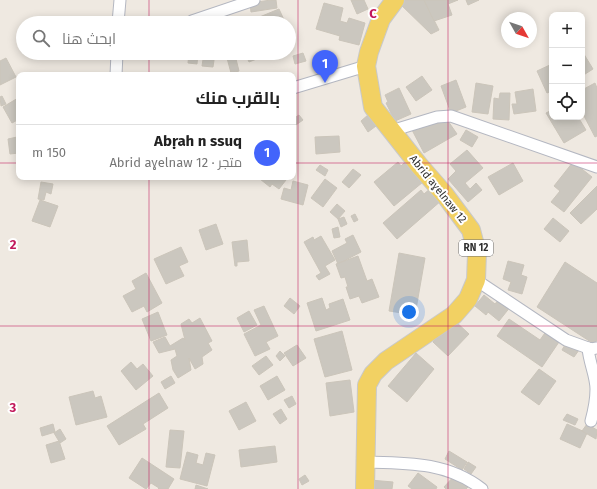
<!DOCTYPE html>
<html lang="ar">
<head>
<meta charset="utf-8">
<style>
	body { margin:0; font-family:"Fira Sans",Cairo,sans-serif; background:#f6f6f6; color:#222; direction:rtl }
	.controls { position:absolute; right:12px; top:12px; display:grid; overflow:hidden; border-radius:8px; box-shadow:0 2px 10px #0003 }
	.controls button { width:36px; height:36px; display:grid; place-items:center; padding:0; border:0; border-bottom:1px solid #e0e0e0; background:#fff; color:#222; font:20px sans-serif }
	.compass { position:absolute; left:501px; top:12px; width:36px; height:36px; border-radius:50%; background:#fff; box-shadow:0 2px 10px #0003; rotate:130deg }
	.you { position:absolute; left:409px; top:312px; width:14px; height:14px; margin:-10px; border:3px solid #fff; border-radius:50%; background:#1a73e8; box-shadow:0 0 0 6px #1a73e833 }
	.badge { display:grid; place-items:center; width:26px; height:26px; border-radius:50%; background:#4264fb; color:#fff; font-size:13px; font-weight:700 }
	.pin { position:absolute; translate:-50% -33px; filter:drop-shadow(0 1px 2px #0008) }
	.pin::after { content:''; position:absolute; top:21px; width:14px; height:12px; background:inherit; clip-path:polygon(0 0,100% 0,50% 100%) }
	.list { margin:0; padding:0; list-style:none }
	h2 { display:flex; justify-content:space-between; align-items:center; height:52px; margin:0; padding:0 16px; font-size:17px }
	h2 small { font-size:13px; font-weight:400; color:#767676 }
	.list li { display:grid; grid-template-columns:26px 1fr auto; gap:12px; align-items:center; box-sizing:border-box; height:56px; padding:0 16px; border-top:1px solid #e0e0e0 }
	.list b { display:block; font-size:15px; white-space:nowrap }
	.list p { margin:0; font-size:13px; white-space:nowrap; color:#767676 }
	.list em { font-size:13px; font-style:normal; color:#767676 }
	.icon { flex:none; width:22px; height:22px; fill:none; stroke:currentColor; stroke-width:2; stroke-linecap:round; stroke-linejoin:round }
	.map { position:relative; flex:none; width:597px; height:489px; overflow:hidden; direction:ltr }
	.search { position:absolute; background:#fff; box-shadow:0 2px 10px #0003; left:16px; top:16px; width:280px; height:44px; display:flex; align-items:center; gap:10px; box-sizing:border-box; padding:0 14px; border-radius:22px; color:#767676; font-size:15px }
	.panel { position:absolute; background:#fff; box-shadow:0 2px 10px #0003; left:16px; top:72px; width:280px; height:108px; border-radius:8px; direction:rtl }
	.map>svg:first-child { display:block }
</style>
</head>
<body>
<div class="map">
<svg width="597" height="489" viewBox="0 0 597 489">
	<rect width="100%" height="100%" fill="#efe9e1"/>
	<!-- building -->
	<g fill="#cbc7bf" stroke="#cbc5ba">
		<path d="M 271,0 L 276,0 L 277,8 L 251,12 L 250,3 Z"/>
		<path d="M 351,0 L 364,0 L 368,9 L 357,14 Z"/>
		<path d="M 400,0 L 424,0 L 439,30 L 431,34 L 398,2 Z"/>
		<path d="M 424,0 L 458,0 L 448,4 L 452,15 L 434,21 Z"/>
		<path d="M 466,0 L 479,0 L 468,5 Z"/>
		<path d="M 324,3 L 343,8 L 340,21 L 347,23 L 349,18 L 365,23 L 359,45 L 339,40 L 340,36 L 316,29 Z"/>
		<path d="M 279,9 L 285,22 L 282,23 L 245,23 Z"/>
		<path d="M 582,51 L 593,69 L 582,76 Z"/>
		<path d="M 189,53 L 198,53 L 197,64 L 188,63 Z"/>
		<path d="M 204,53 L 215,53 L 213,67 L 202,66 Z"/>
		<path d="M 245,53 L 272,53 L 249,62 Z"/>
		<path d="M 303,53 L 306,61 L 295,64 L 293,56 Z"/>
		<path d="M 235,55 L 239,71 L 231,73 L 227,58 Z"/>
		<path d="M 6,58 L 16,77 L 0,85 L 0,61 Z"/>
		<path d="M 552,64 L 552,91 L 547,93 L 537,71 Z"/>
		<path d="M 422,76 L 432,90 L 416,101 L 406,87 Z"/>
		<path d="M 456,80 L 466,107 L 451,113 L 441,86 Z"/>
		<path d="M 476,83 L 493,86 L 488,114 L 472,112 Z"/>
		<path d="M 595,83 L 597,88 L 597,136 L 595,137 L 582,112 L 582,90 Z"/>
		<path d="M 399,88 L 411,114 L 395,121 L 386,103 L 388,102 L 385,95 Z"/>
		<path d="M 533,89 L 536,111 L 514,114 L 512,104 L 517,104 L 515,92 Z"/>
		<path d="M 500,93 L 510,93 L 509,120 L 493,119 L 494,98 L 499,99 Z"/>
		<path d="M 2,96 L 6,104 L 1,106 L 0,97 Z"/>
		<path d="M 18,98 L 19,119 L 12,123 L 3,107 Z"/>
		<path d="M 552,110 L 552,117 L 578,117 L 586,130 L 564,143 L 546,113 Z"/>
		<path d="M 299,115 L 303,120 L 293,127 L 293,119 Z"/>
		<path d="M 368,115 L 376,126 L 368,132 L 361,121 Z"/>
		<path d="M 448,121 L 457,134 L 424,153 L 411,128 Z"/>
		<path d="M 466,130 L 478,137 L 472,147 L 460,140 Z"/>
		<path d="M 339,136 L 340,152 L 316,154 L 315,137 Z"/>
		<path d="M 17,137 L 19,153 L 10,154 L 8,139 Z"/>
		<path d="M 467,150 L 483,168 L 465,183 L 470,189 L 476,183 L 482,190 L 468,202 L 448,179 L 456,171 L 450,164 Z"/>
		<path d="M 406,161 L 423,182 L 394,206 L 374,182 L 398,162 L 401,166 Z"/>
		<path d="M 573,162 L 592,177 L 564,212 L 551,202 L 560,191 L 554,186 Z"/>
		<path d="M 513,163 L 523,181 L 499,195 L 488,177 Z"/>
		<path d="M 320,165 L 328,170 L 325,176 L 316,170 Z"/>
		<path d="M 353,169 L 361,175 L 349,188 L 342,182 Z"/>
		<path d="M 262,177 L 281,177 L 286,180 L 279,189 L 272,184 L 270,187 L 260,179 Z"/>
		<path d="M 325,179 L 337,188 L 323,207 L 311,198 Z"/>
		<path d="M 293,181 L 308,185 L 303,205 L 281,199 L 284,188 L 291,190 Z"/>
		<path d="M 41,182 L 53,184 L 51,194 L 46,192 L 44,200 L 38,199 Z"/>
		<path d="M 597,186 L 597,209 L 581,224 L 570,213 Z"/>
		<path d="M 431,188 L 442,200 L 397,239 L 383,223 L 421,190 L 424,194 Z"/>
		<path d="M 40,200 L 58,206 L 50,227 L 32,221 Z"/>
		<path d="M 337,204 L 345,211 L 338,219 L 330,212 Z"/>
		<path d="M 355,214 L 358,220 L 354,222 L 351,216 Z"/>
		<path d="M 344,217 L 347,224 L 341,227 L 338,219 Z"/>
		<path d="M 553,218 L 569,231 L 560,242 L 544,229 Z"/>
		<path d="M 216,224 L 223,244 L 206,250 L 199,230 Z"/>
		<path d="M 338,227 L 340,237 L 334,238 L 332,229 Z"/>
		<path d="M 353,235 L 361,252 L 338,264 L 332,251 L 347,243 L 345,239 Z"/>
		<path d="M 321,236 L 335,260 L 325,266 L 330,274 L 319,280 L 316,276 L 321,273 L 304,242 L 313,237 L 314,240 Z"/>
		<path d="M 247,240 L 249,261 L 237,262 L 237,266 L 235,266 L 232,242 Z"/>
		<path d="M 181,247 L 188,262 L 179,266 L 184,276 L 166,284 L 154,259 Z"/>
		<path d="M 399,253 L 425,258 L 415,315 L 389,311 Z"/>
		<path d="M 358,256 L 367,281 L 372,279 L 379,297 L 362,303 L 359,296 L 350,299 L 346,287 L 348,287 L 345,277 L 341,278 L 336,264 Z"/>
		<path d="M 508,261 L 524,265 L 521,275 L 527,277 L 522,294 L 508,290 L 511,282 L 503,279 Z"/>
		<path d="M 565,262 L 597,283 L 597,340 L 594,344 L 537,307 Z"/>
		<path d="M 146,273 L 162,303 L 147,312 L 144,306 L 132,312 L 123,296 L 136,289 L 132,281 Z"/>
		<path d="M 484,295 L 495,304 L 500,298 L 511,306 L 499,321 L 488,312 L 486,315 L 475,306 Z"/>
		<path d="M 290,298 L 300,306 L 294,314 L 284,306 Z"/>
		<path d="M 322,298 L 326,310 L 330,308 L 329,304 L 343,299 L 350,320 L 316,331 L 307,303 Z"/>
		<path d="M 264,306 L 278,336 L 266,342 L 270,349 L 255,356 L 244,334 L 261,325 L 254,310 Z"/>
		<path d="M 249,311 L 257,325 L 244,332 L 237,318 Z"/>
		<path d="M 158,312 L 167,335 L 151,341 L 142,319 Z"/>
		<path d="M 200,318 L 212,341 L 208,343 L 212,350 L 202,357 L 203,364 L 195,369 L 189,358 L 191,370 L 178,378 L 173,370 L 171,360 L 177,356 L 175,349 L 159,353 L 153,342 L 165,337 L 170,346 L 183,338 L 185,340 L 181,324 L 189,319 L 192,323 Z"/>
		<path d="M 509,319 L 540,340 L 547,330 L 561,339 L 542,367 L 497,336 Z"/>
		<path d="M 454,320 L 469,334 L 448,356 L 433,342 Z"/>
		<path d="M 342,331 L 352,370 L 325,377 L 314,339 Z"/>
		<path d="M 566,343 L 579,350 L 574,357 L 562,350 Z"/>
		<path d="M 297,345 L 306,358 L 293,366 L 284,353 Z"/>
		<path d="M 280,351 L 285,356 L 280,361 L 276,356 Z"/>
		<path d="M 416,353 L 434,369 L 407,402 L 388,386 Z"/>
		<path d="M 266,356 L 273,365 L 259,375 L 252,366 Z"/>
		<path d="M 131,362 L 137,369 L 143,364 L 153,376 L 136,390 L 121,371 Z"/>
		<path d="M 539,369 L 556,381 L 539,405 L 521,392 Z"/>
		<path d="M 171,376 L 175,383 L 165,389 L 161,382 Z"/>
		<path d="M 277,376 L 285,390 L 268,400 L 260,386 Z"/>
		<path d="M 350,380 L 354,412 L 330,416 L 326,383 Z"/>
		<path d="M 93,391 L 95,398 L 101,396 L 107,417 L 76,425 L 69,397 Z"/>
		<path d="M 159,393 L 168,408 L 143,424 L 146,429 L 119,445 L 107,426 Z"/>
		<path d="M 292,396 L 296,404 L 289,408 L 284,400 Z"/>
		<path d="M 246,402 L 256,421 L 239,430 L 229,411 Z"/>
		<path d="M 281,409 L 287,419 L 280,424 L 273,414 Z"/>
		<path d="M 567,414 L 578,419 L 575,425 L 563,420 Z"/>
		<path d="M 53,424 L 55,432 L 42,436 L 40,428 Z"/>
		<path d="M 567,424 L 587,433 L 580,448 L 560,439 Z"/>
		<path d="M 587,424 L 597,430 L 596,439 L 582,431 Z"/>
		<path d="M 60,429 L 66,439 L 60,443 L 54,433 Z"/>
		<path d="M 170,430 L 184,431 L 180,468 L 166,467 Z"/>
		<path d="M 59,441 L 65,459 L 51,463 L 46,445 Z"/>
		<path d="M 275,446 L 277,462 L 241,467 L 239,450 Z"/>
		<path d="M 449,451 L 467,462 L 462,470 L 445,459 Z"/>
		<path d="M 187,452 L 198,455 L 196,463 L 203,465 L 206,453 L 215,455 L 207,486 L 180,479 Z"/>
		<path d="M 142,458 L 174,479 L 168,489 L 158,489 L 159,488 L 151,483 L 146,489 L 129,478 Z"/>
		<path d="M 468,462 L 476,467 L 471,474 L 464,469 Z"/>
		<path d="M 418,473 L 437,487 L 436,489 L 412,489 L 408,486 Z"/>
		<path d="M 305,475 L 309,481 L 302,485 L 299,479 Z"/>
		<path d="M 455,475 L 468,487 L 466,489 L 446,489 L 444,487 Z"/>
		<path d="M 370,480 L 393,482 L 392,489 L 370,489 Z"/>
		<path d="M 196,485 L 208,489 L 195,489 Z"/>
	</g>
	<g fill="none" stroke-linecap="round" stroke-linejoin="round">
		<!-- street casing -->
		<g stroke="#b4b7c1" stroke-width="13">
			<g id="street">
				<path d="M 192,21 L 254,0"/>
				<path d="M 118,23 L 120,0"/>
				<path d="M 116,75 L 117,53"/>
				<path d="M 293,88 L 366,66"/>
				<path d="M 391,131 L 437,117 L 451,116 L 597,167"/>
				<path d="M 476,280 L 566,340 L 591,349 L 597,348"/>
				<path d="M 588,348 C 589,362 596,376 596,389 C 596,400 594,410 591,421"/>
				<path d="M 366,462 C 407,463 447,462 482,489"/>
			</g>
		</g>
		<!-- primary casing -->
		<g stroke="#c9c9c9" stroke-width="20">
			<path id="primary" d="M 365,489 L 367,385 L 373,374 L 386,361 L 454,315 L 468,299 L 476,280 L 477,253 L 471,230 L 445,195 L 418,164 L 373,107 L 366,66 L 369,52 L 381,19 L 395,0"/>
		</g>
		<!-- street -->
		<use href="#street" stroke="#fff" stroke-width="11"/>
		<!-- primary -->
		<use href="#primary" stroke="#f2d163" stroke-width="18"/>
	</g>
	<!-- grid -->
	<path fill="none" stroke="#c2185b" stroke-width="1" stroke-opacity="0.55" d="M 149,0 L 149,23M 298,0 L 298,489M 448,0 L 448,489M 149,53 L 149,75M 0,163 L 19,163M 293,163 L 597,163M 149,177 L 149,489M 0,326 L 597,326"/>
	<g text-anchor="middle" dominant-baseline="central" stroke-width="4" stroke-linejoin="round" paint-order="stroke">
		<!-- shield labels -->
		<rect fill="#fff" stroke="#6d6d6d" stroke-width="1" x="459" y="240" width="34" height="16" rx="3"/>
		<g font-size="10" font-weight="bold" fill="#2e2e2e">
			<text x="476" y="248">RN 12</text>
		</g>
		<!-- street labels -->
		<g font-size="11" fill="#2e2e2e" stroke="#fff">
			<text transform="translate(438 189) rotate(51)">Abrid aɣelnaw 12</text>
		</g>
	</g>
	<g font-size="13" text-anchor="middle" font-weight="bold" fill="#c2185b" stroke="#fff" stroke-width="4" stroke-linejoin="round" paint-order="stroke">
		<text x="373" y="18">C</text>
		<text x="13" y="249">2</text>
		<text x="13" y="412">3</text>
	</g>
</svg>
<div class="controls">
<button>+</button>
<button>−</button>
<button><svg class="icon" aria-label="locate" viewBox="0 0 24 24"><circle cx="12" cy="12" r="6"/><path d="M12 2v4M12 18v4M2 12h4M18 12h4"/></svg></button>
</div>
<svg class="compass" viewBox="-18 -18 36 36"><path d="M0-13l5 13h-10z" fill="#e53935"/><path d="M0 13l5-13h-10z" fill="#767676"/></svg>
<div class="you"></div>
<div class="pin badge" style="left:325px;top:83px">1</div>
<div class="search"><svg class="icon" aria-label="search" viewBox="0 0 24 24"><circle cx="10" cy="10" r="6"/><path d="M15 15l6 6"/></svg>ابحث هنا</div>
<section class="panel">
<h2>بالقرب منك<small></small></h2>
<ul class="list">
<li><span class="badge">1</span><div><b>Abṛah n ssuq</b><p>متجر · Abrid aɣelnaw 12</p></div><em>150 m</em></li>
</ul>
</section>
</div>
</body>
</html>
